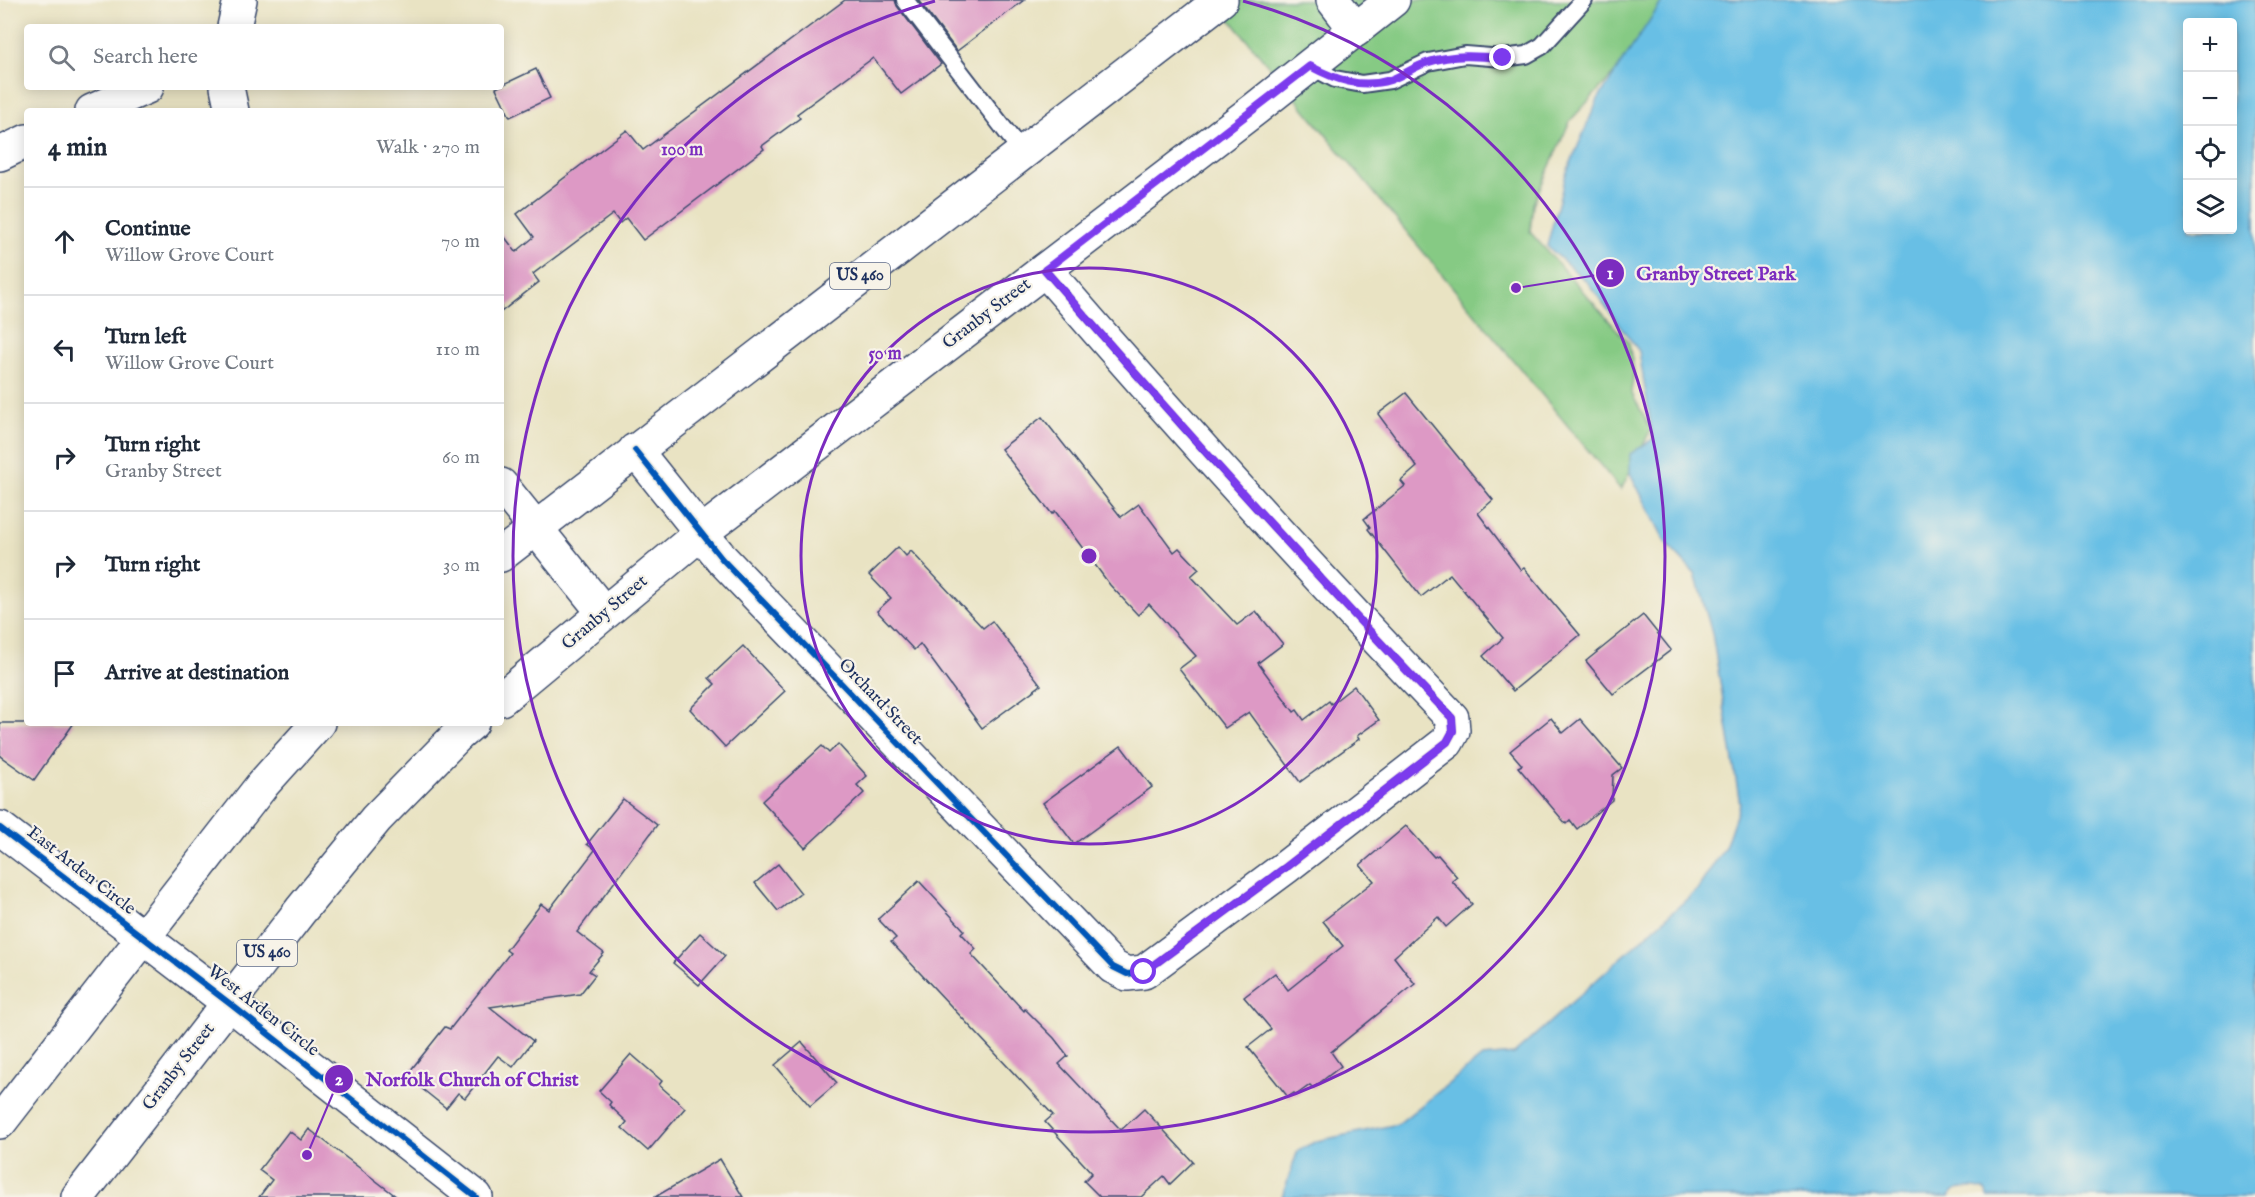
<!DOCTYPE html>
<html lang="en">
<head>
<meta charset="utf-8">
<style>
	body { margin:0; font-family:"IM FELL English",serif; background:#f2f2f3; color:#1f2937 }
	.controls { position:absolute; right:18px; top:18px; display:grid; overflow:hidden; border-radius:6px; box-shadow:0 3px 15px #0003 }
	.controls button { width:54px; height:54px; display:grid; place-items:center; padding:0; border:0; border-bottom:2px solid #e0e1e3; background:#fff; color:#1f2937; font:30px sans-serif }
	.stop { position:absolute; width:18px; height:18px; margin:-14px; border:4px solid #7c3aed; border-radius:50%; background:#fff }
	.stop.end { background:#7c3aed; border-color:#fff; box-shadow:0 2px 6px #0008 }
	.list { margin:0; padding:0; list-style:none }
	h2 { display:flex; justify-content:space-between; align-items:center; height:78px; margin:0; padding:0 24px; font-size:26px }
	h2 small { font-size:20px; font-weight:400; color:#747a83 }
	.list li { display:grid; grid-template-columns:39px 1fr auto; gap:18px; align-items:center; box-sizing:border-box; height:108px; padding:0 24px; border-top:2px solid #e0e1e3 }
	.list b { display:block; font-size:22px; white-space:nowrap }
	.list p { margin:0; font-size:20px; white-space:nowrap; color:#747a83 }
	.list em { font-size:20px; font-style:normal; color:#747a83 }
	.icon { flex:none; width:33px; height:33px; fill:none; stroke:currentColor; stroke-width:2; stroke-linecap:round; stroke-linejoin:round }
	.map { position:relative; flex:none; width:2255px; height:1197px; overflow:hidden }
	.search { position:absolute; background:#fff; box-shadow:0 3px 15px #0003; left:24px; top:24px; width:480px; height:66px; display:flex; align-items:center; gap:15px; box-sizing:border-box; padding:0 21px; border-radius:6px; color:#747a83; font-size:22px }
	.panel { position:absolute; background:#fff; box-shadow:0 3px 15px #0003; left:24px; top:108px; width:480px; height:618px; border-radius:6px }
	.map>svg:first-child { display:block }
</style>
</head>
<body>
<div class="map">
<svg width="2255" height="1197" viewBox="0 0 2255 1197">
	<rect width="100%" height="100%" fill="#f7f3e8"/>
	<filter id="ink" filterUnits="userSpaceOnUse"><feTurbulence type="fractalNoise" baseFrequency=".0167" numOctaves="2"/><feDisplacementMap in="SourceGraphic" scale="12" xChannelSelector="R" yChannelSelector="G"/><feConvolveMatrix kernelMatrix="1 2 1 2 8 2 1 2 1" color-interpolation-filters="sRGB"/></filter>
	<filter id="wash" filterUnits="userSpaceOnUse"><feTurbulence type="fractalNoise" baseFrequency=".008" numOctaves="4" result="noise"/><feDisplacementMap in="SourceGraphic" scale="24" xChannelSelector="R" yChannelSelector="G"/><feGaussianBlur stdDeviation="1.35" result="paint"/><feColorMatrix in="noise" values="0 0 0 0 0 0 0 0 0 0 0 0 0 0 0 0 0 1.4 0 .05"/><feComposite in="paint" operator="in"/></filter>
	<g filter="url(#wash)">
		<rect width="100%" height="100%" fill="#e9e3c3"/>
		<!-- green -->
		<path fill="#86ca84" stroke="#507c71" stroke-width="1.5" d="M 1214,0 L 1682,0 L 1570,121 L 1533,204 L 1530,232 L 1629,343 L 1634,372 L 1631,392 L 1651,429 L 1621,490 Z"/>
		<!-- water -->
		<path fill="#68bfe5" stroke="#4277a2" stroke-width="1.5" fill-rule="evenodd" d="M 1663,0 L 2255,0 L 2255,1197 L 1988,1197 L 1985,1190 C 1972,1187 1958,1185 1949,1197 L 1282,1197 L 1298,1150 L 1317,1141 L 1398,1124 L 1482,1057 L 1514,1054 L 1697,890 L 1725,847 L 1740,804 L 1712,633 L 1695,574 L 1666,543 L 1630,473 L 1630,454 L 1653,439 L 1639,351 L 1588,283 L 1547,246 L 1566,174 L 1598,99 ZM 2188,22 L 2232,22 L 2232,230 L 2188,230 Z"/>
		<g id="blocks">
			<!-- building -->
			<g fill="#dd99c5">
				<path d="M 845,0 L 895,0 L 897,6 L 941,64 L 901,94 L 873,58 L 797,114 L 800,118 L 762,146 L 764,149 L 643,240 L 626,218 L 620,223 L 613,214 L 533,274 L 539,282 L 501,312 L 501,232 L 516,252 L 534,237 L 517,214 L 627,130 L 643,150 Z"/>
				<path d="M 918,0 L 1024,0 L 957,51 Z"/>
				<path d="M 536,69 L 550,98 L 510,117 L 496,88 Z"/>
				<path d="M 1406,393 L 1493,500 L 1478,513 L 1521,570 L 1524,568 L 1580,635 L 1513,691 L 1483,656 L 1503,638 L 1450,574 L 1421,597 L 1368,529 L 1370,527 L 1364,519 L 1405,486 L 1401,481 L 1417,467 L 1378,414 Z"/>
				<path d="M 1042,417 L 1121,517 L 1139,504 L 1174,552 L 1179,548 L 1199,569 L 1191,576 L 1237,625 L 1256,611 L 1283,644 L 1258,663 L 1294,712 L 1297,710 L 1304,720 L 1329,701 L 1331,704 L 1354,686 L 1379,720 L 1357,736 L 1359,739 L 1300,782 L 1249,712 L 1225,728 L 1179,669 L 1196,656 L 1149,604 L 1138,615 L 1110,585 L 1055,511 L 1052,514 L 1001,449 Z"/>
				<path d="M 898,547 L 906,556 L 911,551 L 983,628 L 992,621 L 1041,685 L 982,728 L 920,644 L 914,650 L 877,611 L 891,598 L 869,575 Z"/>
				<path d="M 1643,615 L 1671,650 L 1613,694 L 1586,661 Z"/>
				<path d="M 743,646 L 785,691 L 725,747 L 690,709 L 715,684 L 709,678 Z"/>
				<path d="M 1551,718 L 1563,733 L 1580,719 L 1622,768 L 1613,775 L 1612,800 L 1577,829 L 1570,820 L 1566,824 L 1518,767 L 1522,765 L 1510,751 Z"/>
				<path d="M 0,723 L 74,723 L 34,780 L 0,756 Z"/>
				<path d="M 838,744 L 867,776 L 857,785 L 864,793 L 805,848 L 762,801 L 822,746 L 829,753 Z"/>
				<path d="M 1121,746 L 1152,787 L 1074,844 L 1043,803 Z"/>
				<path d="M 623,799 L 657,825 L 577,932 L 604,953 L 589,971 L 595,975 L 580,994 L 490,1007 L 533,1041 L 513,1067 L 498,1056 L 465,1098 L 458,1093 L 446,1108 L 406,1076 L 445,1027 L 450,1029 L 510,953 L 506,950 L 541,904 L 549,910 L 595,850 L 587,844 Z"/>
				<path d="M 1406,826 L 1434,857 L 1438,855 L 1457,877 L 1452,881 L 1472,904 L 1446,927 L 1438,917 L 1394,957 L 1415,984 L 1331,1052 L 1341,1066 L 1313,1088 L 1310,1085 L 1296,1095 L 1294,1093 L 1288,1097 L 1248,1047 L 1271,1029 L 1244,997 L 1275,973 L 1288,990 L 1343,946 L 1323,921 L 1374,881 L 1360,865 Z"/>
				<path d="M 778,864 L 801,893 L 778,911 L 755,883 Z"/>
				<path d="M 919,881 L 964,930 L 961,933 L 976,949 L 971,954 L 1024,1011 L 1025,1009 L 1054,1038 L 1068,1056 L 1059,1064 L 1121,1130 L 1144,1109 L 1193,1162 L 1170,1184 L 1164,1176 L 1141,1197 L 1100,1197 L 1084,1181 L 1092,1173 L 1045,1122 L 1053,1115 L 891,942 L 896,938 L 878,919 Z"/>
				<path d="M 700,933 L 725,956 L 699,985 L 673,963 Z"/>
				<path d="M 802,1042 L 837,1083 L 810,1106 L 775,1065 Z"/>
				<path d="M 631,1054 L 662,1081 L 659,1085 L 685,1108 L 648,1151 L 622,1128 L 627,1122 L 609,1105 L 611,1102 L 599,1091 Z"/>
				<path d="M 309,1129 L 397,1197 L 259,1197 L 272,1180 L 259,1170 L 289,1131 L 301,1140 Z"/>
				<path d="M 720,1159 L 743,1197 L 655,1197 Z"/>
			</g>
		</g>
	</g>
	<g filter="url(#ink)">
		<use href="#blocks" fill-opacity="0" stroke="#3a4a6d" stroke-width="1.5"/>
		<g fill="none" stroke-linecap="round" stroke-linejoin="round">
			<!-- lane casing -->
			<g stroke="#3a4a6d" stroke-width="20">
				<g id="lane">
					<path d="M 905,0 L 1022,152"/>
					<path d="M 1310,66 L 1335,79 L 1362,84 L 1390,80 L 1428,62 L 1465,55 L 1503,58 L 1526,55 L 1542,46 L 1584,0"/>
				</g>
			</g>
			<!-- street casing -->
			<g stroke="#3a4a6d" stroke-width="36">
				<g id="street">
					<path d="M 234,27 L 240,0"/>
					<path d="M 227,87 L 232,111"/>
					<path d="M 92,111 L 147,87"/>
					<path d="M 0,154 L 27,141"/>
					<path d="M 635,450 L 722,559 L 1113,967 L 1127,974 L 1144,972 L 1286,867 L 1447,742 L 1453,731 L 1452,718 C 1312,572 1177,423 1045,270"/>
					<path d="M 501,485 L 604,613"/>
					<path d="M 0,828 L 229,1003 L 476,1197"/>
				</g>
			</g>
			<!-- secondary casing -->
			<g stroke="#3a4a6d" stroke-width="36">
				<path id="secondary" d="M 1333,0 L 1356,30"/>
			</g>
			<!-- primary casing -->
			<g stroke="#3a4a6d" stroke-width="36">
				<g id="primary">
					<path d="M 501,555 L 1221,0"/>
					<path d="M 501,699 L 701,533 L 1255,109 L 1393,0"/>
					<path d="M 0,1122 L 263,784 L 318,723"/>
					<path d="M 78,1197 L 301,910 L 376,819 L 458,735 L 472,723"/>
				</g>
			</g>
			<!-- lane -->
			<use href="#lane" stroke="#fff" stroke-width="16"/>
			<!-- street -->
			<use href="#street" stroke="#fff" stroke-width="33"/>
			<!-- secondary -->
			<use href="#secondary" stroke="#fff" stroke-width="33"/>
			<!-- primary -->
			<use href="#primary" stroke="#fff" stroke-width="33"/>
			<!-- cycleway casing -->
			<g stroke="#f7f3e8" stroke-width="10">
				<g id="cycleway">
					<path d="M 635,450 L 722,559 L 1113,967 L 1127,974 L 1144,972 L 1286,867 L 1447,742 L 1453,731 L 1452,718 C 1312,572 1177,423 1045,270"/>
					<path d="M 0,828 L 229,1003 L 476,1197"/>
				</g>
			</g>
			<!-- cycleway -->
			<use href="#cycleway" stroke="#0057b8" stroke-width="6"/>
		</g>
	</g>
	<g fill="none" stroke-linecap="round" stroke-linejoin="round" filter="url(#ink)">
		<!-- route -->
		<path stroke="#7c3aed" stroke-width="8" d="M 1144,972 L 1286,867 L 1447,742 L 1453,731 L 1452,718 C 1312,572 1177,422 1045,270 L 1310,66 C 1336,80 1361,89 1390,80 C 1404,75 1415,66 1429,62 C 1453,54 1478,56 1503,58"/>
	</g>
	<!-- distance rings -->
	<g fill="none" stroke="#7b2cbf" stroke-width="3">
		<circle cx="1089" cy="556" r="288"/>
		<path d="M1243 1A576 576 0 1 1 935 1"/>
	</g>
	<g text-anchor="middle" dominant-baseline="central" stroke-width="4.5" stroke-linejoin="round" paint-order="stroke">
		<!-- shield labels -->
		<g fill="#f7f3e8" stroke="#5d6a87" stroke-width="1.5">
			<rect x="830" y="263" width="60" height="26" rx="4.5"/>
			<rect x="237" y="940" width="60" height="26" rx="4.5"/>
		</g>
		<g font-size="16" font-weight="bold" fill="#1b2f5e">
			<text x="860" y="276">US 460</text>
			<text x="267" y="953">US 460</text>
		</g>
		<!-- street labels -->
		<g font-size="18" fill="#1b2f5e" stroke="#f7f3e8">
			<text transform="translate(987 314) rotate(-37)">Granby Street</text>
			<text transform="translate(605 613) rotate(-40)">Granby Street</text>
			<text transform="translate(880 702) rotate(46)">Orchard Street</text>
			<text transform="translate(81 871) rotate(38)">East Arden Circle</text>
			<text transform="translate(263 1011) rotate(38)">West Arden Circle</text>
			<text transform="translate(179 1067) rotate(-52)">Granby Street</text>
		</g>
	</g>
	<circle cx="1089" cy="556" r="9" fill="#7b2cbf" stroke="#f7f3e8" stroke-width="3"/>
	<g font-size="18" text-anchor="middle" font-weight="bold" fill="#7b2cbf" stroke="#f7f3e8" stroke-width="4.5" stroke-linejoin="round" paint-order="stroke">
		<text x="682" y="155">100 m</text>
		<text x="885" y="359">50 m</text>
	</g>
	<!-- callouts -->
	<path fill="none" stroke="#7b2cbf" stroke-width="2" d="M1516 288L1610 273M307 1155L339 1079"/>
	<g fill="#7b2cbf" stroke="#f7f3e8" stroke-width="2">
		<circle cx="1516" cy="288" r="6"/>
		<circle cx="307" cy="1155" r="6"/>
		<circle cx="1610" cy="273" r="15"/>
		<circle cx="339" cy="1079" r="15"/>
	</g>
	<g font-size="18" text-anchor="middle" font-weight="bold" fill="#fff">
		<text x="1610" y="279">1</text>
		<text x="339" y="1085">2</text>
	</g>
	<g font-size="20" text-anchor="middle" font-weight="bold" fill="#7b2cbf" stroke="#f7f3e8" stroke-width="4.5" stroke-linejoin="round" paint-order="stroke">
		<text x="1716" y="280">Granby Street Park</text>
		<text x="472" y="1086">Norfolk Church of Christ</text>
	</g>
</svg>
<div class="controls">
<button>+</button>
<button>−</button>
<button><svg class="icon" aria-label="locate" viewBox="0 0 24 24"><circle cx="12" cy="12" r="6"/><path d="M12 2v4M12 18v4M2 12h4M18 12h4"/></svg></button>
<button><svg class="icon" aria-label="layers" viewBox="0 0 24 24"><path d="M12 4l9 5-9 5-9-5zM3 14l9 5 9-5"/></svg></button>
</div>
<div class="stop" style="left:1144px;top:972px"></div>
<div class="stop end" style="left:1503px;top:58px"></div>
<div class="search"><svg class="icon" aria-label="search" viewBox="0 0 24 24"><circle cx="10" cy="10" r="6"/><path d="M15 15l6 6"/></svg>Search here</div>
<section class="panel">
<h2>4 min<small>Walk · 270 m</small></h2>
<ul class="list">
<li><svg class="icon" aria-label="ahead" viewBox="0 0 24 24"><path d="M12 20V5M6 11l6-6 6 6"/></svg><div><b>Continue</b><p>Willow Grove Court</p></div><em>70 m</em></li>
<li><svg class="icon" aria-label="left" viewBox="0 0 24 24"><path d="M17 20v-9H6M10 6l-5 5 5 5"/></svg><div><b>Turn left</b><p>Willow Grove Court</p></div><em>110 m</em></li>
<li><svg class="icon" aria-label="right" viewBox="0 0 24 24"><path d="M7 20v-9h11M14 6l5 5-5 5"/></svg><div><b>Turn right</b><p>Granby Street</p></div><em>60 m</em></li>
<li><svg class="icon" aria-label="right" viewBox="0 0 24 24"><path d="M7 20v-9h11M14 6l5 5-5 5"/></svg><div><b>Turn right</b></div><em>30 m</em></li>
<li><svg class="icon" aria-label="arrive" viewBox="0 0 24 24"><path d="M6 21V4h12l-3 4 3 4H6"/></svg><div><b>Arrive at destination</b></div></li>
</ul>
</section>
</div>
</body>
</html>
